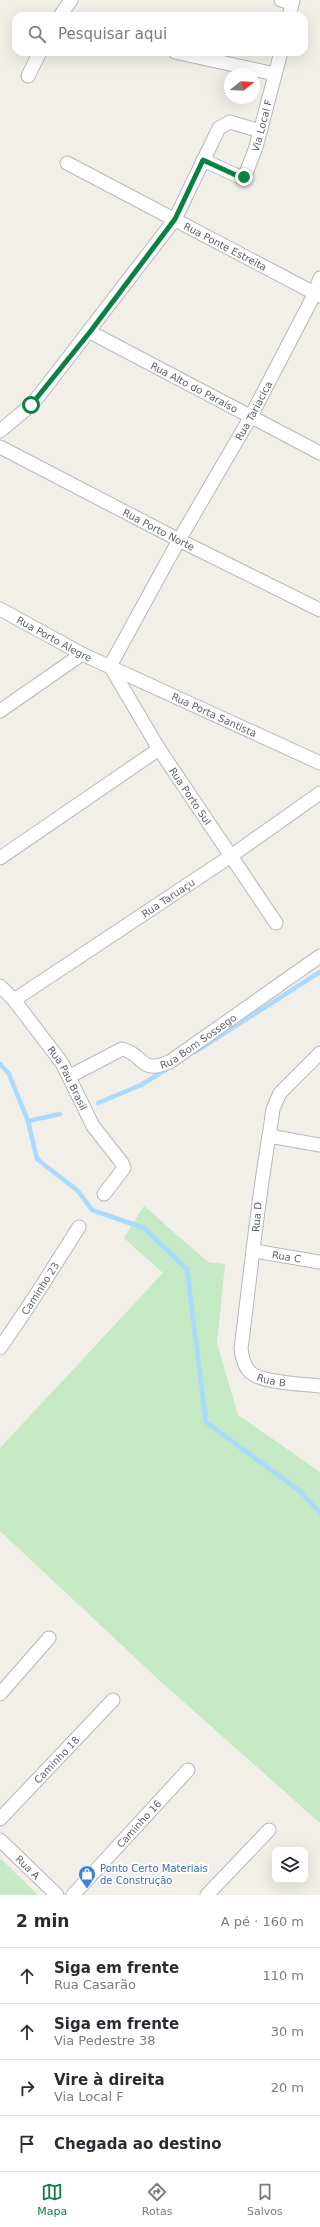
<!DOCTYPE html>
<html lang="pt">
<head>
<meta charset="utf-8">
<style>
	body { margin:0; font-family:"DejaVu Sans",sans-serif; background:#f2f2f3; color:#2b2b33 }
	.controls { position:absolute; right:12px; bottom:12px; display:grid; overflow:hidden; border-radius:8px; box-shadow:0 4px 16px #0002 }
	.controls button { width:36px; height:36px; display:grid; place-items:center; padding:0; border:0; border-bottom:1px solid #e1e1e2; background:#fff; color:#2b2b33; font:20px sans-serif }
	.compass { position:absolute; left:224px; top:68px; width:36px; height:36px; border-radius:50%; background:#fff; box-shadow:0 4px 16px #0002; rotate:72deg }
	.stop { position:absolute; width:12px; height:12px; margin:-9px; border:3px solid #0b8043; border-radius:50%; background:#fff }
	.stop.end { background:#0b8043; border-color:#fff; box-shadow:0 1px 4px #0008 }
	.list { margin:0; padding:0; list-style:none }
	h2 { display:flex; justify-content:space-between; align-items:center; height:52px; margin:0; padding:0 16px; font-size:17px }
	h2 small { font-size:13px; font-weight:400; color:#7c7c81 }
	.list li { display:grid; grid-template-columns:26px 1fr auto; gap:12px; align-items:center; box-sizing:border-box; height:56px; padding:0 16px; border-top:1px solid #e1e1e2 }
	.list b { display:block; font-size:15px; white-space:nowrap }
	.list p { margin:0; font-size:13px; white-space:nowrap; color:#7c7c81 }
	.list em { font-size:13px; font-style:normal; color:#7c7c81 }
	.icon { flex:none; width:22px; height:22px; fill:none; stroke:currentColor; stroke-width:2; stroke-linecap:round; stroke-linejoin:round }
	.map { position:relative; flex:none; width:320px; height:1895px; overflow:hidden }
	.search { position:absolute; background:#fff; box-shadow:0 4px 16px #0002; left:12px; right:12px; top:12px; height:44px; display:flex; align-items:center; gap:10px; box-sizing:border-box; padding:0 14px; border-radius:12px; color:#7c7c81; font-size:15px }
	.sheet { height:276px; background:#fff }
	nav { display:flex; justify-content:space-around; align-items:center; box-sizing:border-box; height:56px; border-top:1px solid #e1e1e2; background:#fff; font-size:11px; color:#7c7c81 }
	nav a { display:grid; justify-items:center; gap:2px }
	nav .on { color:#0b8043 }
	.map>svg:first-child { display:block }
</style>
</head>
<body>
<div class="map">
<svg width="320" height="1895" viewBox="0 0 320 1895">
	<rect width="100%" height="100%" fill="#f1efe8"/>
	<!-- green -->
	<g fill="#c5e8c5">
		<path d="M 144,1206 L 208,1262 L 225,1264 L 217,1343 L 238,1415 L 320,1472 L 320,1823 L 159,1680 L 0,1531 L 0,1448 L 163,1273 L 124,1238 Z"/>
		<path d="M 0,1858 L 38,1895 L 0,1895 Z"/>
	</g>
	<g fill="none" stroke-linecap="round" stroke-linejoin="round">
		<!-- stream -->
		<g stroke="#aadaff" stroke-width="4.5">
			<path d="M 195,1052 L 320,972"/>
			<path d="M 0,1064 L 9,1074 L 28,1121 L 37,1159 L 78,1191 L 92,1210 L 144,1228 L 187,1269 L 206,1422 L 301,1492 L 320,1513"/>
			<path d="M 98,1103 L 141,1085 L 170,1067"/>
			<path d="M 28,1121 L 60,1114"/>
		</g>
		<!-- street casing -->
		<g stroke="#b5b8bc" stroke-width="15">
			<g id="street">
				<path d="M 281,0 L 292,3"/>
				<path d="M 60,16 L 71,0"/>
				<path d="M 289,16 L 293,0"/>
				<path d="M 175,52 L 275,74"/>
				<path d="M 28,76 L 40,52"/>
				<path id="s1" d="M 203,160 L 240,177 L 245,176 L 256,147 L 281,52"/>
				<path id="s2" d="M 67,163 L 320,296"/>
				<path id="s3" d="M 90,332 L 320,453"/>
				<path d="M 0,431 L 31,405 L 45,388 L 175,219 L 219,128 L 230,122 L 260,131"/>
				<path id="s4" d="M 0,447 L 179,540 L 320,610"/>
				<path id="s5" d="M 0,609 L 82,654 L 320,763"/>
				<path id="s6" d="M 110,666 L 179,540 L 250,418 L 315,293 L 320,278"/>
				<path id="s7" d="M 110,666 L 159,749 L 276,923"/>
				<path d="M 0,711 L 82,654"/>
				<path d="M 0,858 L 159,749"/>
				<path id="s8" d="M 0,986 L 14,1000 L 62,1063 L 93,1126 L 122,1163 L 124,1168 L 104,1194"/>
				<path id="s9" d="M 14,1000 L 231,856 L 320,793"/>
				<path id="s10" d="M 70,1076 L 122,1049 C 145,1054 139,1076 171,1061 L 320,956"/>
				<path d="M 269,1136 L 273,1109 L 280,1093 L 320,1053"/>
				<path id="s11" d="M 320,1145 L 269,1136 C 257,1207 250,1278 241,1349 C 242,1357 244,1366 250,1372 C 261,1383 304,1384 320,1386"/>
				<path id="s12" d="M 254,1251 L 320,1262"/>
				<path id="s13" d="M 0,1348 L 32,1301 L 79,1227"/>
				<path d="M 0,1694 L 49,1638"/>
				<path id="s14" d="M 0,1819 L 113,1700"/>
				<path id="s15" d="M 0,1840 L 57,1895"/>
				<path id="s16" d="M 73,1895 L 188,1770"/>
				<path d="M 207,1895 L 269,1830"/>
			</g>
		</g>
		<!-- street -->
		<use href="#street" stroke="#fff" stroke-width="13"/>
	</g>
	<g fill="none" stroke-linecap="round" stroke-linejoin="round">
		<!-- route -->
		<path stroke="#0b8043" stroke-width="5" d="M 31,405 L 90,332 L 175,219 L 203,160 L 240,177 L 244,177"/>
	</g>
	<!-- icons -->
	<defs>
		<g id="shop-pin" transform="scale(0.9)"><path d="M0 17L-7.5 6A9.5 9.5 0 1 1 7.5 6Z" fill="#3f7fe0" stroke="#fff"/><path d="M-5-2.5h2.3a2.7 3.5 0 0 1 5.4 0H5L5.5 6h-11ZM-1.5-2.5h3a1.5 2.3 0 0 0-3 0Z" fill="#fff"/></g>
	</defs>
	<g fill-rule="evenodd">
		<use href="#shop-pin" x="87" y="1874"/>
	</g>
	<g text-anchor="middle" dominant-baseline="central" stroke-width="4" stroke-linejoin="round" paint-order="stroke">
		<!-- street labels -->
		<g font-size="10" fill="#5f6368" stroke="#fff">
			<text stroke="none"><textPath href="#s1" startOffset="99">Via Local F</textPath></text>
			<text stroke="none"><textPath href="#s2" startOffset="179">Rua Ponte Estreita</textPath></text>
			<text stroke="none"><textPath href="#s3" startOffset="118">Rua Alto do Paraíso</textPath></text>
			<text stroke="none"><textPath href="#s6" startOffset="293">Rua Tariacica</textPath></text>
			<text stroke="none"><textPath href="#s4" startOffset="179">Rua Porto Norte</textPath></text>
			<text stroke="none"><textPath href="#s5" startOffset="62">Rua Porto Alegre</textPath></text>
			<text stroke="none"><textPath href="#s5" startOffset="239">Rua Porta Santista</textPath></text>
			<text stroke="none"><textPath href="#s7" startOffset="153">Rua Porto Sul</textPath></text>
			<text stroke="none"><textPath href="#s9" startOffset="185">Rua Taruaçu</textPath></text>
			<text stroke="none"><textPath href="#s10" startOffset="147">Rua Bom Sossego</textPath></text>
			<text stroke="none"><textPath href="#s8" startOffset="115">Rua Pau Brasil</textPath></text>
			<text transform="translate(257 1217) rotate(-85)">Rua D</text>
			<text stroke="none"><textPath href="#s12" startOffset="33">Rua C</textPath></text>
			<text stroke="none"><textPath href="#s13" startOffset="72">Caminho 23</textPath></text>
			<text stroke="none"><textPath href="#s11" startOffset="315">Rua B</textPath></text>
			<text stroke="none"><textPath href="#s14" startOffset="82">Caminho 18</textPath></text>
			<text stroke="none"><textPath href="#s16" startOffset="97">Caminho 16</textPath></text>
			<text stroke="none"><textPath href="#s15" startOffset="39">Rua A</textPath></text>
		</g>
		<!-- shop labels -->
		<g font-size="10" fill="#366cbe" stroke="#fff" text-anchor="start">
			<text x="100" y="1868">Ponto Certo Materiais<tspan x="100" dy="12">de Construção</tspan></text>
		</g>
	</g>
</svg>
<div class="controls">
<button><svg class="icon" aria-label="layers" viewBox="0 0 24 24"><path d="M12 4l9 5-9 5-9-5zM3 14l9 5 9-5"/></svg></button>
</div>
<svg class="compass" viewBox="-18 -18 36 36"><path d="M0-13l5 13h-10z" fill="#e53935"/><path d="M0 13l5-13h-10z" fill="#7c7c81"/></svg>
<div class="stop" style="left:31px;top:405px"></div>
<div class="stop end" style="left:244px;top:177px"></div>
<div class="search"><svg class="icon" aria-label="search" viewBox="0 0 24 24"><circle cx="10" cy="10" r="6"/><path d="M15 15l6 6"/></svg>Pesquisar aqui</div>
</div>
<section class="sheet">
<h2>2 min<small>A pé · 160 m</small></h2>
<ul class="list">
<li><svg class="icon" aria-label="ahead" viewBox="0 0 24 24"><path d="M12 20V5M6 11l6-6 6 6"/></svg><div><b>Siga em frente</b><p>Rua Casarão</p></div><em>110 m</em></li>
<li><svg class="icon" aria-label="ahead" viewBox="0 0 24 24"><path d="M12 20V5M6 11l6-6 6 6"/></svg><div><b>Siga em frente</b><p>Via Pedestre 38</p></div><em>30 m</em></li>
<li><svg class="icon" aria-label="right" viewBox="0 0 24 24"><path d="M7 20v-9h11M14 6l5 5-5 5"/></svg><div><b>Vire à direita</b><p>Via Local F</p></div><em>20 m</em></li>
<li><svg class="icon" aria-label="arrive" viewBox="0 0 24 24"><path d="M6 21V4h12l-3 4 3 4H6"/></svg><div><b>Chegada ao destino</b></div></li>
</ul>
</section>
<nav>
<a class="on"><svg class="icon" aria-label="map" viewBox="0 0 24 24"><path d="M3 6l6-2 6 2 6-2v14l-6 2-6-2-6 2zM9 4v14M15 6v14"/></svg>Mapa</a>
<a><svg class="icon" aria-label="directions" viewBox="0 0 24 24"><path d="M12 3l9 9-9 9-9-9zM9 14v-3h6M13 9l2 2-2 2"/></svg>Rotas</a>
<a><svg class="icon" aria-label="saved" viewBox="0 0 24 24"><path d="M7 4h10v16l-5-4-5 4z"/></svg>Salvos</a>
</nav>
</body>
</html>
